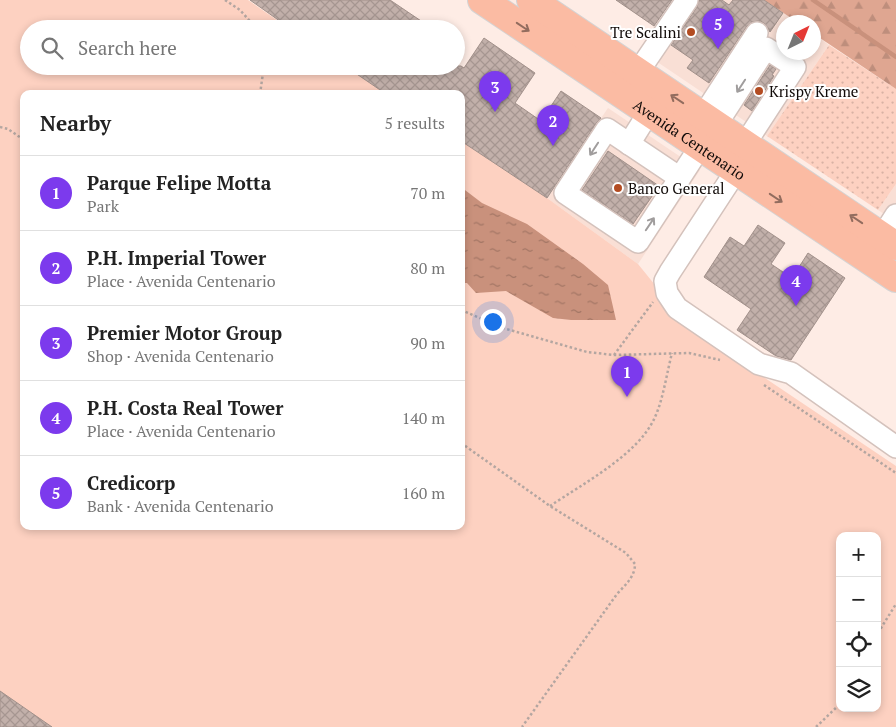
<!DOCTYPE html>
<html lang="en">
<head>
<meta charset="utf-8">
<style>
	body { margin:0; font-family:"PT Serif",serif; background:#f6f6f6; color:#222 }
	.controls { position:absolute; right:15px; bottom:15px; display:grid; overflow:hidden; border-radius:10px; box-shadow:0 2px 8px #0003 }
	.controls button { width:45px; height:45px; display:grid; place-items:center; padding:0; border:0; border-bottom:1px solid #e0e0e0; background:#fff; color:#222; font:25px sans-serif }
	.compass { position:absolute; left:776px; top:15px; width:45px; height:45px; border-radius:50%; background:#fff; box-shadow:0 2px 8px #0003; rotate:43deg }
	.you { position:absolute; left:492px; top:321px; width:18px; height:18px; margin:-12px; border:4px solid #fff; border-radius:50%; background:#1a73e8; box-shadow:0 0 0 8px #1a73e833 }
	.badge { display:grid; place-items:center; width:32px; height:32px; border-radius:50%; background:#7c3aed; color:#fff; font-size:16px; font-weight:700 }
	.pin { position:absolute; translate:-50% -41px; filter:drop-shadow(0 1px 2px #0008) }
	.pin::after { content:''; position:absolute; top:26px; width:18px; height:15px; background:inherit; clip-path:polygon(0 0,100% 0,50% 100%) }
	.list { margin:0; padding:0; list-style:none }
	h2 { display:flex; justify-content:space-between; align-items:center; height:65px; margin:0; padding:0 20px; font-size:21px }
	h2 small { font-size:16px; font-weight:400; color:#767676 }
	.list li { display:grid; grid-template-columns:32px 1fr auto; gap:15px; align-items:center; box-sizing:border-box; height:75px; padding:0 20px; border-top:1px solid #e0e0e0 }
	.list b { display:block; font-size:19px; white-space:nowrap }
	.list p { margin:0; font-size:16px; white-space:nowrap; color:#767676 }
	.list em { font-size:16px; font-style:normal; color:#767676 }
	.icon { flex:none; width:28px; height:28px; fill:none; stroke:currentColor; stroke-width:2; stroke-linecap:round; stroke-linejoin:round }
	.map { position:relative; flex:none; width:896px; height:727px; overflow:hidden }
	.search { position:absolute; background:#fff; box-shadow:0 2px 8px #0003; left:20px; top:20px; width:445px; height:55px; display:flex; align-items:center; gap:12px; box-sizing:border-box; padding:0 18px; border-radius:28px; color:#767676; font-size:19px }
	.panel { position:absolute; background:#fff; box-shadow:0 2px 8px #0003; left:20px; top:90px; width:445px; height:440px; border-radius:10px }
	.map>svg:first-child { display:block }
</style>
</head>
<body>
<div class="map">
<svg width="896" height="727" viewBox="0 0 896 727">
	<defs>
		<pattern id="grass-dots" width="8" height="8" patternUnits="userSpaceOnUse" patternTransform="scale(1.25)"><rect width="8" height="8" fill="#fdd1c1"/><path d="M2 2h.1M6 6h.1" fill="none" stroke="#d8b2a4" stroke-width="1.8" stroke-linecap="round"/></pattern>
		<pattern id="forest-firs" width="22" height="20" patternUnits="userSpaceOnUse" patternTransform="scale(1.25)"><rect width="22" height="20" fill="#dfa691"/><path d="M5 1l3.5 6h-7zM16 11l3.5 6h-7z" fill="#be8e7c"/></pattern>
		<pattern id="water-ripples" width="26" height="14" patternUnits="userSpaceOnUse" patternTransform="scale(1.25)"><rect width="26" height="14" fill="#c9917c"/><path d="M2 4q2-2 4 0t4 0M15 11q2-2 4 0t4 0" fill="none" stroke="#a27564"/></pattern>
		<pattern id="building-cross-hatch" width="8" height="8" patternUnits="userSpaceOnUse" patternTransform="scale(1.25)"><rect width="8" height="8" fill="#c2b0aa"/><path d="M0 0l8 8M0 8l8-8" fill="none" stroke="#a69691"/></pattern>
	</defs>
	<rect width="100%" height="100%" fill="#feece5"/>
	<!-- built -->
	<g fill="#f9dfd5">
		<path d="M 679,0 L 764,0 L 797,22 L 784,22 L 784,52 L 814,52 L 814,34 L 829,45 L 767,136 L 644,53 Z"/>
		<path d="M 608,108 L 700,170 L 638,264 L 547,198 Z"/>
		<path d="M 896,184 L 896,222 L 878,210 Z"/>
	</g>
	<!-- grass -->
	<path fill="url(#grass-dots)" d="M 829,45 L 896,89 L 896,184 L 878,210 L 767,136 Z"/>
	<!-- forest -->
	<path fill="url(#forest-firs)" d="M 764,0 L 896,0 L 896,89 L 814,34 L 814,22 L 797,22 Z"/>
	<!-- park -->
	<path fill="#fdd1c1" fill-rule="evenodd" d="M 0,0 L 248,0 L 290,29 L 29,29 L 29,66 L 345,66 L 386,94 L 24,94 L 24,526 L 461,526 L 461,141 L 547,198 L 638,264 L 689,327 L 896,466 L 896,727 L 0,727 ZM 840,536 L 877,536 L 877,708 L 840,708 Z"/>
	<!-- water -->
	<path fill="url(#water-ripples)" d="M 461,187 L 482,203 L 527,224 L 583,264 L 608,285 L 616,320 L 571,320 L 553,318 L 506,291 L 476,293 L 467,283 L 461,283 Z"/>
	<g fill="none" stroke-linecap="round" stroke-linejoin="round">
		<!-- stream -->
		<path stroke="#c9917c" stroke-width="4.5" d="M 813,0 L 896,57"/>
	</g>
	<!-- building -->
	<g fill="url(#building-cross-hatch)" stroke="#a1908a">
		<path d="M 250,0 L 390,0 L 433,29 L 291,29 Z"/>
		<path d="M 616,0 L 672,0 L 654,26 Z"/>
		<path d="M 699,0 L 722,0 L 729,5 L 733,0 L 764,0 L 783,13 L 770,32 L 764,23 L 758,21 L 752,22 L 747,26 L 709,83 L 687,68 L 693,60 L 671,45 L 697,7 Z"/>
		<path d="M 484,38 L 535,73 L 515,103 L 541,121 L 561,91 L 601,118 L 597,122 L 547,198 L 461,141 L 461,94 L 386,94 L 345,66 L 461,66 L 464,68 Z"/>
		<path d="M 770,65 L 776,69 L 772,75 L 774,76 L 752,111 L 744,105 Z"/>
		<path d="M 608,151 L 659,186 L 633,224 L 582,190 Z"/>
		<path d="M 758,225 L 785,243 L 771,264 L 792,278 L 808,253 L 845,278 L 791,360 L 776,356 L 737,330 L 751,309 L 704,277 L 730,237 L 744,246 Z"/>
		<path d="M 0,691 L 52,727 L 0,727 Z"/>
	</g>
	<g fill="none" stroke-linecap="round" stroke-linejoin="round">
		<!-- minor casing -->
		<g stroke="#d4c2bc" stroke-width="24">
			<g id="minor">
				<path d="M 638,72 L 687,0"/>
				<path d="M 703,116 L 757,33"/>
				<path d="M 716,125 L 766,48 L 795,67 L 745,144"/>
				<path d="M 629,144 L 649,112"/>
				<path d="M 736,171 L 670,272 L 665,281 L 667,293 L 677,308 L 759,364 L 791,373 L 896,447"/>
				<path d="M 680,178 L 607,129 L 565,193 L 638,242 L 700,147"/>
				<path d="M 882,237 L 896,215"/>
			</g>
		</g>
		<!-- major casing -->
		<g stroke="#d4d3d3" stroke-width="30">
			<g id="major">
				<path id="s1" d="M 482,0 L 896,278"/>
				<path d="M 531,0 L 896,246"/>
			</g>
		</g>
		<!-- path -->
		<g stroke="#b4a6a1" stroke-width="2.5" stroke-dasharray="2.5 2.5" stroke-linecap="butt">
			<path d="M 225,0 L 240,10 L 257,29"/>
			<path d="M 260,94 L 264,66"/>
			<path d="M 0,127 L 8,129 L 24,140"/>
			<path d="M 461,310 L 503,328 L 587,352 L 614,355 L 689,353 L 720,360"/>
			<path d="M 614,355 L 653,302"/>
			<path d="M 764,385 L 896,473"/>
			<path d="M 461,443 L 550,506 L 626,553 L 635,564 C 635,577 625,585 617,594 L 522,727"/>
			<path d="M 550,506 C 584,483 639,454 655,417 C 663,400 667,372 672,353"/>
			<path d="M 877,638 L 881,628 L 896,604"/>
			<path d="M 816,727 L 840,704"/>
		</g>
		<!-- minor -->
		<use href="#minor" stroke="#fff" stroke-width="21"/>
		<!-- major -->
		<use href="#major" stroke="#fbbba3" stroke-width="28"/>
	</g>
	<!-- one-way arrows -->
	<defs><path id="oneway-shaft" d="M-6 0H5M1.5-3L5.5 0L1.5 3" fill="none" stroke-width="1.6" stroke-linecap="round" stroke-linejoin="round" transform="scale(1.25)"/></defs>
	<g stroke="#926c5e">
		<use href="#oneway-shaft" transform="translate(523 27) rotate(34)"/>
		<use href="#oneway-shaft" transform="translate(677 99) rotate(-146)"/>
		<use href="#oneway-shaft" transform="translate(776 198) rotate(34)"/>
		<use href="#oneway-shaft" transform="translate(856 219) rotate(-146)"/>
	</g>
	<g stroke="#a09d9d">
		<use href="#oneway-shaft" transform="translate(741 86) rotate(123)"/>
		<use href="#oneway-shaft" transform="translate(594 149) rotate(123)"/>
		<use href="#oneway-shaft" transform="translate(650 224) rotate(-56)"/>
	</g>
	<!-- markers -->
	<g fill="#b34c22" stroke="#fff" stroke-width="2">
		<circle cx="691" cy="32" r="5"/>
		<circle cx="759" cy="91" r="5"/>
		<circle cx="618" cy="188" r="5"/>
	</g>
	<g text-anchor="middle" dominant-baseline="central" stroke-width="4" stroke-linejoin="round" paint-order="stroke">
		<!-- poi labels -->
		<g font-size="15" fill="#110b09" stroke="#fff" text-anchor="start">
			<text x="681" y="32" text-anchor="end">Tre Scalini</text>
			<text x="769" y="91">Krispy Kreme</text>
			<text x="628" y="188">Banco General</text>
		</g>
		<!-- street labels -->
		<g font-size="15" fill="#110b09" stroke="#fff">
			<text stroke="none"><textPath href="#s1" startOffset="250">Avenida Centenario</textPath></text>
		</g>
	</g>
</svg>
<div class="controls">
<button>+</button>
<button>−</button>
<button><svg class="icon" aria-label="locate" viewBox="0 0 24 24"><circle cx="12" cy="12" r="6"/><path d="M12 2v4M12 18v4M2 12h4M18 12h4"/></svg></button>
<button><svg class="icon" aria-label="layers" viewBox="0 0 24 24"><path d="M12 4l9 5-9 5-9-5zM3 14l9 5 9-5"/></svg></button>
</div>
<svg class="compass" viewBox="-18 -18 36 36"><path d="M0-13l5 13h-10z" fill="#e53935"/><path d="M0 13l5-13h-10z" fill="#767676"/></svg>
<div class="you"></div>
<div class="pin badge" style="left:627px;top:397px">1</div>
<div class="pin badge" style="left:553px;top:146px">2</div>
<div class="pin badge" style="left:495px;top:112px">3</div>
<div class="pin badge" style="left:796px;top:306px">4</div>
<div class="pin badge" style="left:718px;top:49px">5</div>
<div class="search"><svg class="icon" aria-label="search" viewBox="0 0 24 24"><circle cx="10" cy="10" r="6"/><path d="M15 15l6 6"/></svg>Search here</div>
<section class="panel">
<h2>Nearby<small>5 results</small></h2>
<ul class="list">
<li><span class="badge">1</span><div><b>Parque Felipe Motta</b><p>Park</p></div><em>70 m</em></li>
<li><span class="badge">2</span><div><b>P.H. Imperial Tower</b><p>Place · Avenida Centenario</p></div><em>80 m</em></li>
<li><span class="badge">3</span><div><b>Premier Motor Group</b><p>Shop · Avenida Centenario</p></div><em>90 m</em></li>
<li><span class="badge">4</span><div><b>P.H. Costa Real Tower</b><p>Place · Avenida Centenario</p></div><em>140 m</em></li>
<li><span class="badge">5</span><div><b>Credicorp</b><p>Bank · Avenida Centenario</p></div><em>160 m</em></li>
</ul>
</section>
</div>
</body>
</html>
